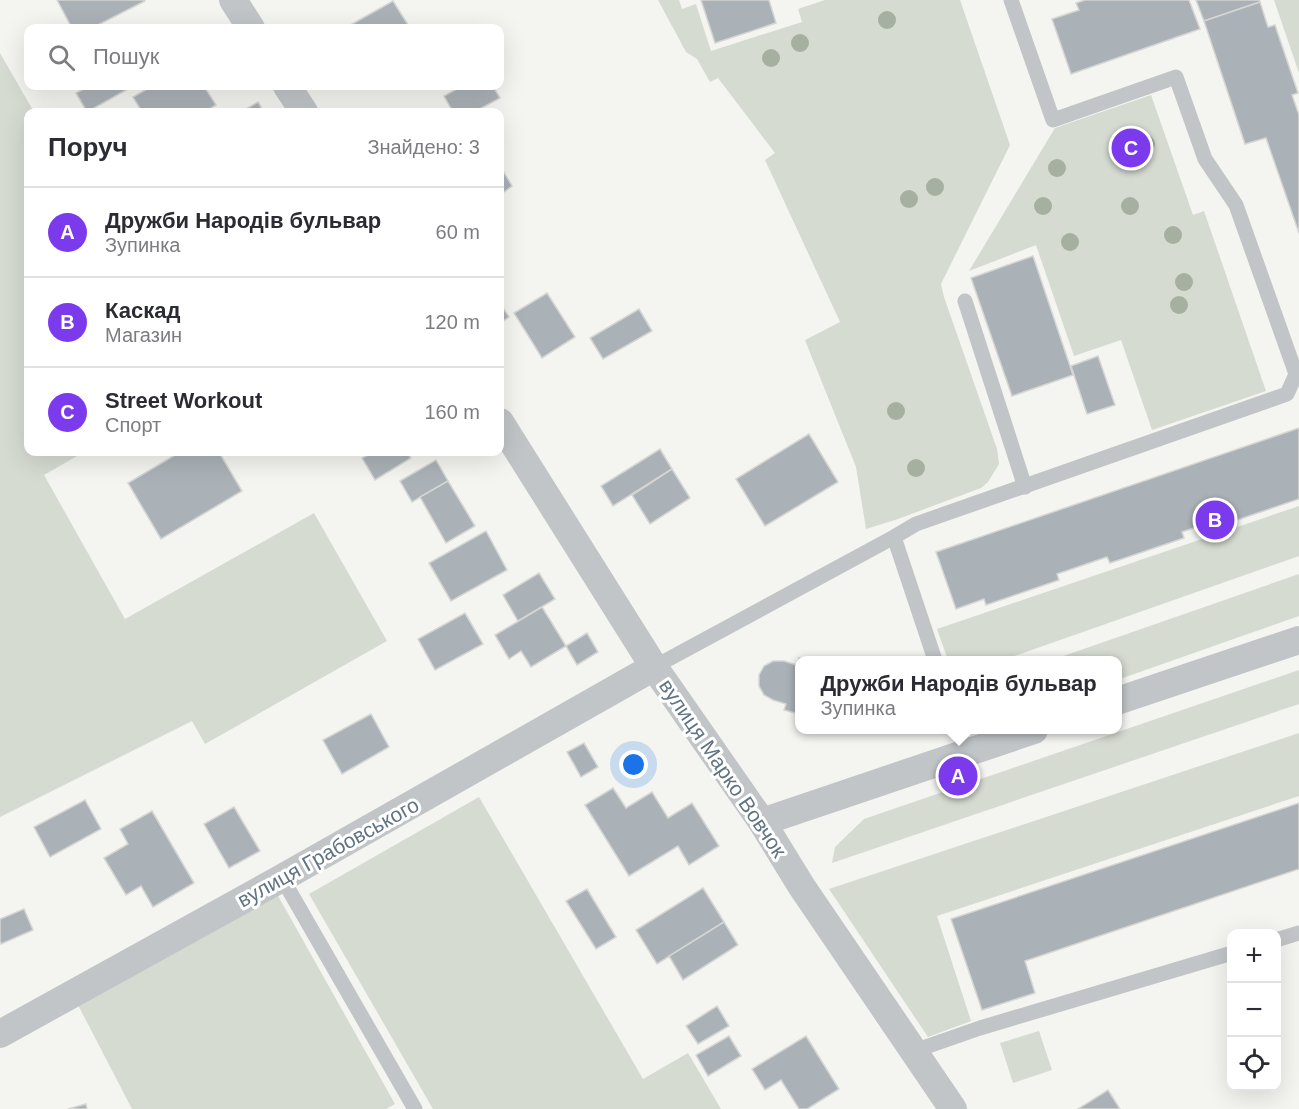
<!DOCTYPE html>
<html lang="uk">
<head>
<meta charset="utf-8">
<style>
	body { margin:0; font-family:Helvetica,sans-serif; background:#f2f2f3; color:#2b2b33 }
	.controls { position:absolute; right:18px; bottom:18px; display:grid; overflow:hidden; border-radius:12px; box-shadow:0 6px 24px #0002 }
	.controls button { width:54px; height:54px; display:grid; place-items:center; padding:0; border:0; border-bottom:2px solid #e1e1e2; background:#fff; color:#2b2b33; font:30px sans-serif }
	.you { position:absolute; left:634px; top:765px; width:21px; height:21px; margin:-15px; border:4px solid #fff; border-radius:50%; background:#1a73e8; box-shadow:0 0 0 9px #1a73e833 }
	.badge { display:grid; place-items:center; width:39px; height:39px; border-radius:50%; background:#7c3aed; color:#fff; font-size:20px; font-weight:700 }
	.pin { position:absolute; translate:-50% -50%; border:3px solid #fff; box-shadow:0 2px 6px #0006 }
	.popup { position:absolute; left:795px; top:656px; width:327px; height:78px; box-sizing:border-box; display:grid; place-content:center; border-radius:12px; background:#fff; filter:drop-shadow(0 2px 4px #0005); font-size:20px; white-space:nowrap; color:#7c7c81 }
	.popup b { font-size:22px; color:#2b2b33 }
	.popup::after { content:''; position:absolute; left:50%; top:100%; margin-left:-12px; border:12px solid transparent; border-top-color:#fff }
	.list { margin:0; padding:0; list-style:none }
	h2 { display:flex; justify-content:space-between; align-items:center; height:78px; margin:0; padding:0 24px; font-size:26px }
	h2 small { font-size:20px; font-weight:400; color:#7c7c81 }
	.list li { display:grid; grid-template-columns:39px 1fr auto; gap:18px; align-items:center; box-sizing:border-box; height:90px; padding:0 24px; border-top:2px solid #e1e1e2 }
	.list b { display:block; font-size:22px; white-space:nowrap }
	.list p { margin:0; font-size:20px; white-space:nowrap; color:#7c7c81 }
	.list em { font-size:20px; font-style:normal; color:#7c7c81 }
	.icon { flex:none; width:33px; height:33px; fill:none; stroke:currentColor; stroke-width:2; stroke-linecap:round; stroke-linejoin:round }
	.map { position:relative; flex:none; width:1299px; height:1109px; overflow:hidden }
	.search { position:absolute; background:#fff; box-shadow:0 6px 24px #0002; left:24px; top:24px; width:480px; height:66px; display:flex; align-items:center; gap:15px; box-sizing:border-box; padding:0 21px; border-radius:12px; color:#7c7c81; font-size:22px }
	.panel { position:absolute; background:#fff; box-shadow:0 6px 24px #0002; left:24px; top:108px; width:480px; height:348px; border-radius:12px }
	.map>svg:first-child { display:block }
</style>
</head>
<body>
<div class="map">
<svg width="1299" height="1109" viewBox="0 0 1299 1109">
	<rect width="100%" height="100%" fill="#f4f4f0"/>
	<!-- green -->
	<g fill="#d5dbd1">
		<path d="M 658,0 L 679,0 L 682,9 L 696,4 L 711,51 L 802,22 L 798,9 L 825,0 L 960,0 L 1010,145 L 941,284 L 944,297 L 997,449 L 999,464 L 988,482 L 981,488 L 898,519 L 866,529 L 856,467 L 805,340 L 840,322 L 765,160 L 775,153 L 718,78 L 710,82 L 697,59 L 686,52 Z"/>
		<path d="M 1274,0 L 1299,0 L 1299,73 Z"/>
		<path d="M 0,53 L 34,112 L 28,112 L 28,452 L 84,452 L 44,475 L 125,619 L 314,513 L 387,641 L 205,744 L 192,721 L 0,817 Z"/>
		<path d="M 1151,95 L 1193,215 L 1204,211 L 1266,391 L 1152,430 L 1121,340 L 1074,356 L 1036,245 L 969,271 L 1055,128 Z"/>
		<path d="M 1299,506 L 1299,556 L 1003,660 L 948,660 L 937,629 Z"/>
		<path d="M 1299,574 L 1299,616 L 1117,680 L 1117,660 L 1052,660 Z"/>
		<path d="M 1299,670 L 1299,704 L 832,863 L 835,847 L 864,819 Z"/>
		<path d="M 1299,733 L 1299,796 L 937,916 L 971,1021 L 928,1037 L 829,889 Z"/>
		<path d="M 479,797 L 643,1079 L 688,1053 L 721,1109 L 433,1109 L 309,894 Z"/>
		<path d="M 277,894 L 395,1104 L 386,1109 L 132,1109 L 78,1005 Z"/>
		<path d="M 1039,1031 L 1052,1070 L 1013,1083 L 1000,1043 Z"/>
	</g>
	<!-- building -->
	<g fill="#abb2b7" stroke="#d5d5d3" stroke-width="1.5">
		<path d="M 57,0 L 145,0 L 145,1 L 92,28 L 72,28 Z"/>
		<path d="M 701,0 L 769,0 L 776,23 L 715,43 Z"/>
		<path d="M 1085,0 L 1189,0 L 1200,29 L 1071,74 L 1052,19 L 1079,10 L 1076,3 Z"/>
		<path d="M 1196,0 L 1259,0 L 1260,2 L 1204,21 Z"/>
		<path d="M 393,1 L 410,28 L 345,28 Z"/>
		<path d="M 1260,2 L 1268,27 L 1275,25 L 1298,93 L 1292,95 L 1299,115 L 1299,233 L 1266,138 L 1245,144 L 1204,21 Z"/>
		<path d="M 89,86 L 126,86 L 128,89 L 87,112 L 76,93 Z"/>
		<path d="M 152,86 L 204,86 L 216,105 L 204,112 L 142,112 L 133,97 Z"/>
		<path d="M 462,86 L 493,86 L 500,98 L 474,112 L 453,112 L 444,96 Z"/>
		<path d="M 258,102 L 264,112 L 241,112 Z"/>
		<path d="M 500,166 L 512,186 L 500,195 Z"/>
		<path d="M 1033,256 L 1073,375 L 1012,396 L 971,278 Z"/>
		<path d="M 547,293 L 575,337 L 542,358 L 514,313 Z"/>
		<path d="M 500,303 L 509,317 L 500,323 Z"/>
		<path d="M 639,309 L 652,331 L 603,359 L 590,338 Z"/>
		<path d="M 1098,356 L 1115,405 L 1087,414 L 1071,366 Z"/>
		<path d="M 1299,428 L 1299,499 L 1234,521 L 1231,515 L 1182,532 L 1184,538 L 1110,563 L 1107,557 L 1057,574 L 1059,580 L 986,605 L 984,599 L 956,609 L 936,552 Z"/>
		<path d="M 809,434 L 838,482 L 765,526 L 736,479 Z"/>
		<path d="M 660,449 L 672,469 L 613,506 L 601,486 Z"/>
		<path d="M 180,452 L 219,452 L 242,491 L 161,539 L 128,483 Z"/>
		<path d="M 374,452 L 407,452 L 411,458 L 375,480 L 362,458 Z"/>
		<path d="M 436,460 L 448,481 L 412,502 L 400,481 Z"/>
		<path d="M 672,469 L 690,498 L 650,524 L 632,495 Z"/>
		<path d="M 448,481 L 475,526 L 446,543 L 420,497 Z"/>
		<path d="M 486,531 L 507,570 L 451,601 L 429,563 Z"/>
		<path d="M 539,573 L 555,599 L 518,621 L 503,595 Z"/>
		<path d="M 542,607 L 566,646 L 531,667 L 521,651 L 509,659 L 495,635 Z"/>
		<path d="M 465,613 L 483,644 L 435,670 L 418,639 Z"/>
		<path d="M 587,633 L 598,652 L 577,665 L 566,646 Z"/>
		<path d="M 799,658 L 808,660 L 799,660 L 799,714 L 784,710 L 786,704 L 773,700 L 764,695 L 759,686 L 759,675 L 764,666 L 773,661 L 784,661 L 797,665 Z"/>
		<path d="M 371,714 L 389,747 L 342,774 L 323,740 Z"/>
		<path d="M 584,743 L 598,767 L 581,777 L 567,752 Z"/>
		<path d="M 613,788 L 626,808 L 652,792 L 668,818 L 692,803 L 719,846 L 689,865 L 678,846 L 629,876 L 585,805 Z"/>
		<path d="M 85,800 L 101,829 L 50,857 L 34,827 Z"/>
		<path d="M 1299,803 L 1299,869 L 1025,961 L 1035,993 L 982,1010 L 951,919 Z"/>
		<path d="M 234,807 L 260,851 L 229,868 L 204,824 Z"/>
		<path d="M 152,811 L 194,883 L 153,907 L 141,886 L 126,895 L 104,858 L 128,844 L 120,829 Z"/>
		<path d="M 703,888 L 724,922 L 657,964 L 636,930 Z"/>
		<path d="M 587,889 L 616,937 L 596,949 L 566,901 Z"/>
		<path d="M 24,909 L 33,930 L 1,944 L 0,941 L 0,919 Z"/>
		<path d="M 724,922 L 738,945 L 683,980 L 669,956 Z"/>
		<path d="M 717,1006 L 729,1026 L 698,1044 L 686,1026 Z"/>
		<path d="M 729,1036 L 741,1056 L 708,1076 L 696,1055 Z"/>
		<path d="M 806,1036 L 839,1089 L 807,1109 L 799,1109 L 781,1080 L 765,1090 L 752,1069 Z"/>
		<path d="M 1108,1090 L 1120,1109 L 1078,1109 Z"/>
		<path d="M 86,1104 L 87,1109 L 68,1109 Z"/>
	</g>
	<g fill="none" stroke-linecap="round" stroke-linejoin="round">
		<!-- lane -->
		<g stroke="#c1c5c8" stroke-width="15">
			<path d="M 965,301 L 1025,487"/>
			<path d="M 894,537 L 935,660"/>
			<path d="M 654,667 L 894,537 L 916,524 L 1287,394 L 1296,374 L 1236,205 L 1205,159 L 1176,77 L 1053,120 L 1011,0"/>
			<path d="M 958,730 L 966,752"/>
			<path d="M 282,878 L 415,1109"/>
			<path d="M 1276,940 L 1299,933"/>
			<path d="M 914,1051 L 980,1028 L 1232,953"/>
		</g>
		<!-- street -->
		<g stroke="#c1c5c8" stroke-width="28">
			<path d="M 233,0 L 251,28"/>
			<path d="M 287,86 L 304,112"/>
			<path d="M 500,422 L 654,667 L 762,822 L 802,887 L 953,1109"/>
			<path d="M 1117,701 L 1299,640"/>
			<path d="M 762,822 L 1034,730"/>
			<path d="M 0,1034 L 282,878 L 654,667"/>
		</g>
	</g>
	<!-- trees -->
	<g fill="#a6b0a1">
		<circle cx="887" cy="20" r="9"/>
		<circle cx="800" cy="43" r="9"/>
		<circle cx="771" cy="58" r="9"/>
		<circle cx="1146" cy="144" r="9"/>
		<circle cx="1057" cy="168" r="9"/>
		<circle cx="935" cy="187" r="9"/>
		<circle cx="909" cy="199" r="9"/>
		<circle cx="1043" cy="206" r="9"/>
		<circle cx="1130" cy="206" r="9"/>
		<circle cx="1173" cy="235" r="9"/>
		<circle cx="1070" cy="242" r="9"/>
		<circle cx="1184" cy="282" r="9"/>
		<circle cx="1179" cy="305" r="9"/>
		<circle cx="896" cy="411" r="9"/>
		<circle cx="916" cy="468" r="9"/>
	</g>
	<g text-anchor="middle" dominant-baseline="central" stroke-width="6" stroke-linejoin="round" paint-order="stroke">
		<!-- street labels -->
		<g font-size="21" fill="#627382" stroke="#fff">
			<text transform="translate(723 768) rotate(56)">вулиця Марко Вовчок</text>
			<text transform="translate(328 852) rotate(-29)">вулиця Грабовського</text>
		</g>
	</g>
</svg>
<div class="controls">
<button>+</button>
<button>−</button>
<button><svg class="icon" aria-label="locate" viewBox="0 0 24 24"><circle cx="12" cy="12" r="6"/><path d="M12 2v4M12 18v4M2 12h4M18 12h4"/></svg></button>
</div>
<div class="you"></div>
<div class="pin badge" style="left:958px;top:776px">A</div>
<div class="popup"><b>Дружби Народів бульвар</b>Зупинка</div>
<div class="pin badge" style="left:1215px;top:520px">B</div>
<div class="pin badge" style="left:1131px;top:148px">C</div>
<div class="search"><svg class="icon" aria-label="search" viewBox="0 0 24 24"><circle cx="10" cy="10" r="6"/><path d="M15 15l6 6"/></svg>Пошук</div>
<section class="panel">
<h2>Поруч<small>Знайдено: 3</small></h2>
<ul class="list">
<li><span class="badge">A</span><div><b>Дружби Народів бульвар</b><p>Зупинка</p></div><em>60 m</em></li>
<li><span class="badge">B</span><div><b>Каскад</b><p>Магазин</p></div><em>120 m</em></li>
<li><span class="badge">C</span><div><b>Street Workout</b><p>Спорт</p></div><em>160 m</em></li>
</ul>
</section>
</div>
</body>
</html>
